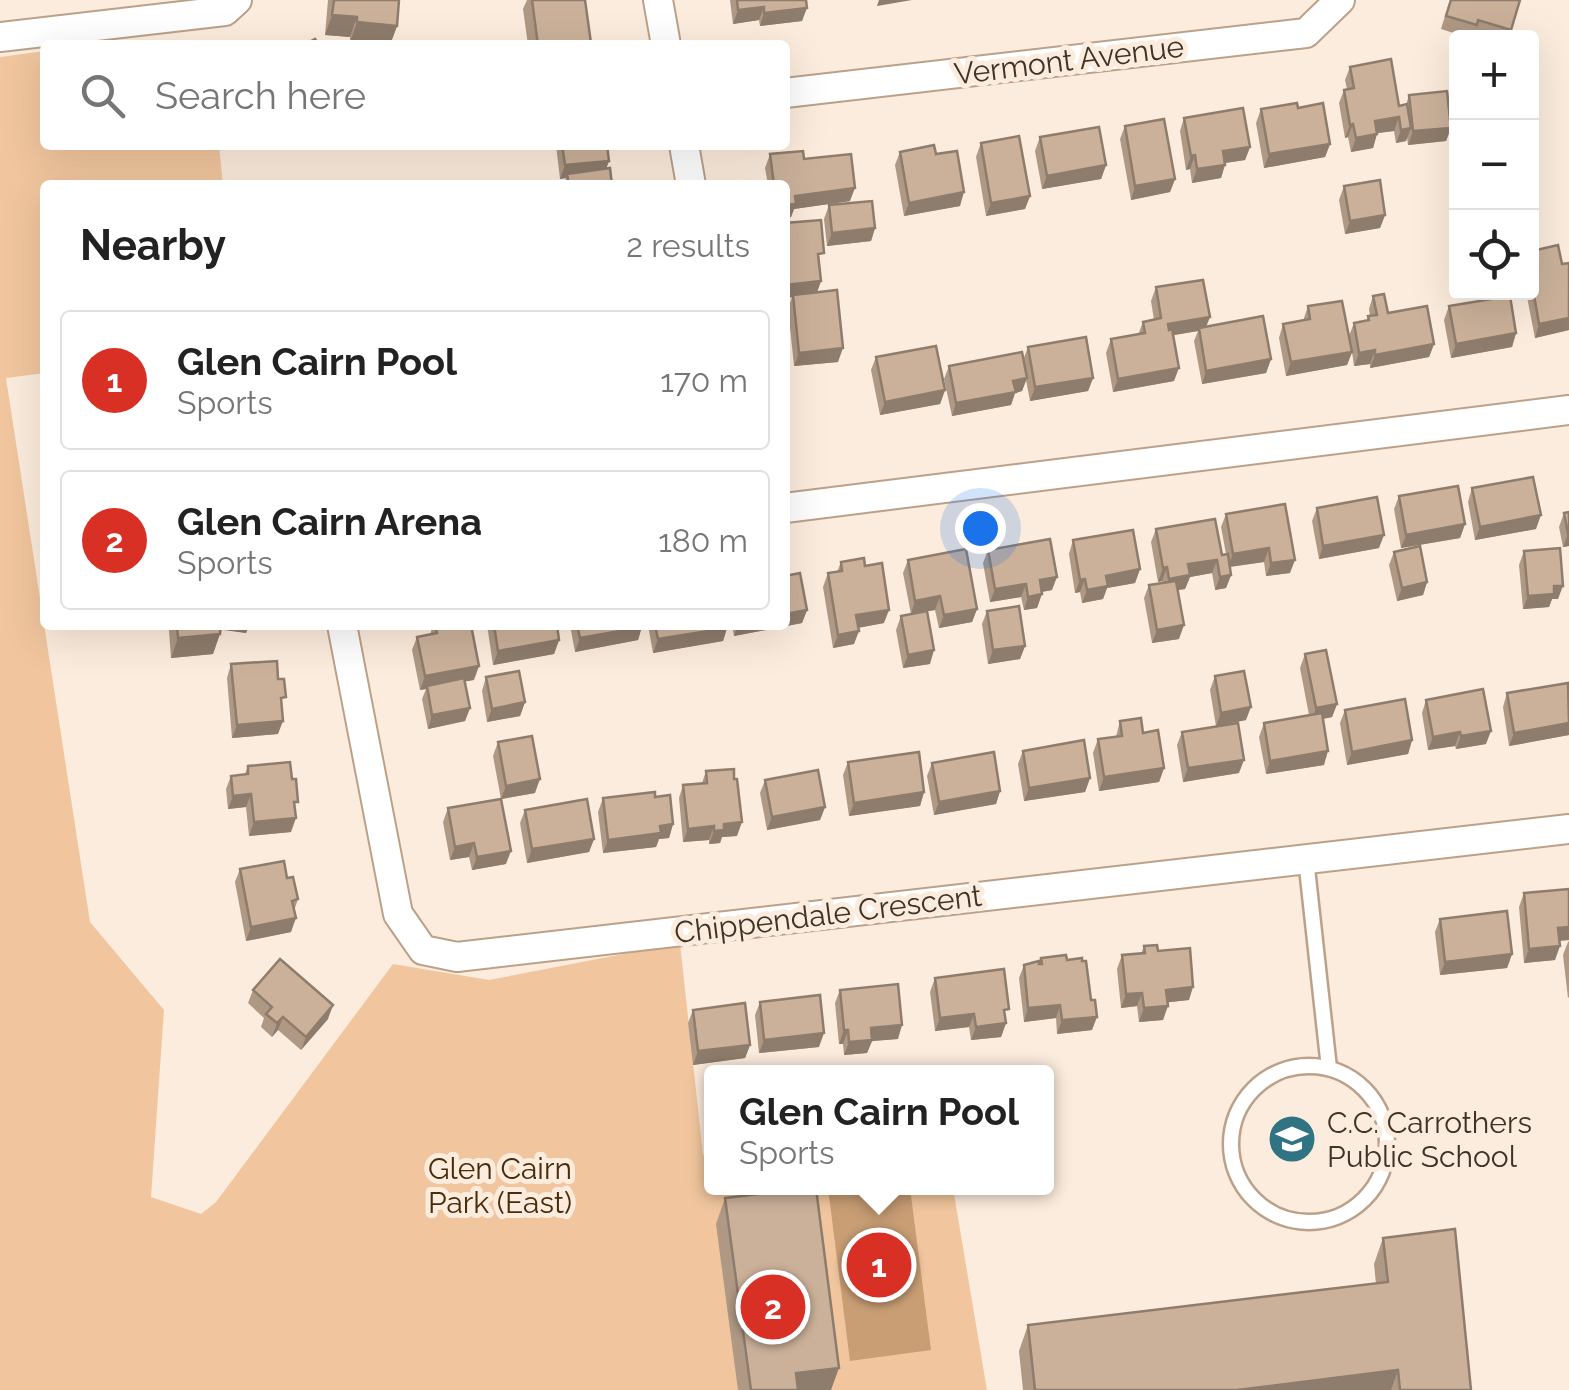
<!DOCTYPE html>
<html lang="en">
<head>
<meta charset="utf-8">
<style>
	body { margin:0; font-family:Raleway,sans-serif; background:#f2f2f2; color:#222 }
	.controls { position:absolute; right:30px; top:30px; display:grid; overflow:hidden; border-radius:10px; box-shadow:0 10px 40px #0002 }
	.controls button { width:90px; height:90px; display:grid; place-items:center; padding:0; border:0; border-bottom:2px solid #e0e0e0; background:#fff; color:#222; font:50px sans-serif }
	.you { position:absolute; left:980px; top:528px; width:35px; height:35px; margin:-25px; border:8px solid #fff; border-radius:50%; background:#1a73e8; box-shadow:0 0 0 15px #1a73e833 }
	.badge { display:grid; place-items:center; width:65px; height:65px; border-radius:50%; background:#d93025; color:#fff; font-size:32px; font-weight:700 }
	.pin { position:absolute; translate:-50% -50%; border:5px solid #fff; box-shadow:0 2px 10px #0006 }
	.popup { position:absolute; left:704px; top:1065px; width:350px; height:130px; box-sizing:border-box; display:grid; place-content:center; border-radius:10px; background:#fff; filter:drop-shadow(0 2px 8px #0005); font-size:32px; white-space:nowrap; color:#767676 }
	.popup b { font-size:38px; color:#222 }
	.popup::after { content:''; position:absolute; left:50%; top:100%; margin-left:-20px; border:20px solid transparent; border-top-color:#fff }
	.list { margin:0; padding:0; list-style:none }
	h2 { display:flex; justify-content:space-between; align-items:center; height:130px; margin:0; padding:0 40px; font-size:42px }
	h2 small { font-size:32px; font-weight:400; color:#767676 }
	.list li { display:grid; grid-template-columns:65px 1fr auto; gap:30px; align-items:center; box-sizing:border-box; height:140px; margin:0 20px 20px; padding:0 20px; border:2px solid #e0e0e0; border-radius:10px }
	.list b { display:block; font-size:38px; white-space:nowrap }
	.list p { margin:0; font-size:32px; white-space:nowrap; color:#767676 }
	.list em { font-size:32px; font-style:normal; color:#767676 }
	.icon { flex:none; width:55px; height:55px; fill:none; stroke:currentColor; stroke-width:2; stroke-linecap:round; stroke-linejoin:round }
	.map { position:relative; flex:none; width:1569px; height:1390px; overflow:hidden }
	.search { position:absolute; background:#fff; box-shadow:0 10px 40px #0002; left:40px; top:40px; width:750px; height:110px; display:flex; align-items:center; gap:25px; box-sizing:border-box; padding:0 35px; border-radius:10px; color:#767676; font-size:38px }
	.panel { position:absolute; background:#fff; box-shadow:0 10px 40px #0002; left:40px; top:180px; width:750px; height:450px; border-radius:10px }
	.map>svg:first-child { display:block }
</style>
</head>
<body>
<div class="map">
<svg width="1569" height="1390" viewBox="0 0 1569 1390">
	<rect width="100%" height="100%" fill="#fcecdd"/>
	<!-- green -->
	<path fill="#f1c69e" d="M 45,51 L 45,145 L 219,145 L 223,185 L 45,185 L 45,373 L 6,378 L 90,922 L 164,1010 L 151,1197 L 201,1214 L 216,1202 L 393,964 L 489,980 L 680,943 L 703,1155 L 711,1154 L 712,1188 L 953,1188 L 987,1390 L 0,1390 L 0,57 Z"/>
	<!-- water -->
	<path fill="#c99e75" d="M 828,1188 L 910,1188 L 931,1350 L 850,1361 Z"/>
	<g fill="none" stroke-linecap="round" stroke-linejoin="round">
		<!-- service casing -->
		<g stroke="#bba18a" stroke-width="19">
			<g id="service">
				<path d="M 1306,859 L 1329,1068"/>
				<circle cx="1309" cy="1144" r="78"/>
			</g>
		</g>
		<!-- minor casing -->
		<g stroke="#bba18a" stroke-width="32">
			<g id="minor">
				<path d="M 658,0 L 666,45"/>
				<path d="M 0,37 L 225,11 L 237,0"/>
				<path d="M 785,93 L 1306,33 L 1340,0"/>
				<path d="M 684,145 L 691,185"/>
				<path d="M 785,508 L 1569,410"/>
				<path d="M 342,625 L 398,914 L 423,950 L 457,957 L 1569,829"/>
			</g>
		</g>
		<!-- service -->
		<use href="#service" stroke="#fff" stroke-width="14"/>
		<!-- minor -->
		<use href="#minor" stroke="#fff" stroke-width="28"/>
	</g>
	<!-- wall -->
	<g fill="#af9884">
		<path d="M 328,0 L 399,0 L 397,26 L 390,45 L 350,42 L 350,37 L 325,35 Z"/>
		<path d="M 527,0 L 532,0 L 590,45 L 528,45 L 523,9 Z"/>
		<path d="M 730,0 L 806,0 L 802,21 L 760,26 L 759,20 L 733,24 Z"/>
		<path d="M 1450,0 L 1520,0 L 1509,38 L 1487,38 L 1474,34 L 1472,38 L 1469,38 L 1441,29 Z"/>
		<path d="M 1350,67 L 1399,106 L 1406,105 L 1409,95 L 1451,128 L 1446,141 L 1408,145 L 1407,137 L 1406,141 L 1396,143 L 1394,131 L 1377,133 L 1373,148 L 1351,152 L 1348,137 L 1345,138 L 1339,103 L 1344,90 L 1347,89 L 1345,80 Z"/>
		<path d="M 1298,108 L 1330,144 L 1325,157 L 1264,168 L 1256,123 L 1261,109 Z"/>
		<path d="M 1184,118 L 1250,147 L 1245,160 L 1225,163 L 1221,178 L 1192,183 L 1190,169 L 1186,170 L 1180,131 Z"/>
		<path d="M 1125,126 L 1175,179 L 1170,192 L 1131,200 L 1120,139 Z"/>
		<path d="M 1040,137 L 1106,165 L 1101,179 L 1042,189 L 1035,151 Z"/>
		<path d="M 981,143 L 1030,196 L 1025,209 L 986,216 L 976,157 Z"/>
		<path d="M 556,145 L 607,145 L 609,161 L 606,169 L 612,185 L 563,185 L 566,178 L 560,179 Z"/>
		<path d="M 900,152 L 936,154 L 960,206 L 904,216 L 895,165 Z"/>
		<path d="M 770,154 L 804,159 L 850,201 L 794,209 L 791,217 L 785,185 L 768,185 L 765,168 Z"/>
		<path d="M 1344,186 L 1385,215 L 1380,228 L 1345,234 L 1339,200 Z"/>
		<path d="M 829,205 L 875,228 L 871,241 L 827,246 L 824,219 Z"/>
		<path d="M 785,223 L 819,266 L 821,281 L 817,292 L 838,362 L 794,366 L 788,308 L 792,297 L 785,298 Z"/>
		<path d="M 1532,251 L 1562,264 L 1569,263 L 1569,330 L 1535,338 L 1526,292 L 1532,292 Z"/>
		<path d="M 1156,287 L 1206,327 L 1271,359 L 1266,373 L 1202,384 L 1194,341 L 1198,331 L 1173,335 L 1174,381 L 1113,392 L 1106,353 L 1111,339 L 1138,335 L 1143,322 L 1154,320 L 1151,301 Z"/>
		<path d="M 1373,296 L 1388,313 L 1434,344 L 1429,357 L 1370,368 L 1370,364 L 1354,366 L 1352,352 L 1347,365 L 1286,376 L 1279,338 L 1283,324 L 1303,321 L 1308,306 L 1349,336 L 1354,323 L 1367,320 L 1368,316 L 1370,316 L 1369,309 Z"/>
		<path d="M 1449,306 L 1516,333 L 1512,347 L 1451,358 L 1444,320 Z"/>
		<path d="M 1028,347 L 1093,378 L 1088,391 L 1030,401 L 1026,380 L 1022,391 L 1015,393 L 1011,405 L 952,416 L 944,379 L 949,366 L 1023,360 Z"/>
		<path d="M 876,357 L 945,390 L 940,404 L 880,415 L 871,370 Z"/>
		<path d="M 1472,488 L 1536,529 L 1475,540 L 1468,502 Z"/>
		<path d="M 1399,496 L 1465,524 L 1460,538 L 1401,548 L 1394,509 Z"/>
		<path d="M 1285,504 L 1290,573 L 1266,576 L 1264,562 L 1230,567 L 1231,575 L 1226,588 L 1215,590 L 1212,573 L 1190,577 L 1185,589 L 1177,590 L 1179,639 L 1152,643 L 1144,598 L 1149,585 L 1162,583 L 1162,581 L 1158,582 L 1151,542 L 1156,529 L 1222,555 L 1226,554 L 1221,527 L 1226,514 Z"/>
		<path d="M 1317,508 L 1379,548 L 1319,559 L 1312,521 Z"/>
		<path d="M 1569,512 L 1569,546 L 1563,547 L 1559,527 L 1564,513 Z"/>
		<path d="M 1073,540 L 1140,569 L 1135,583 L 1107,588 L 1103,599 L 1082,603 L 1080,592 L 1075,593 L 1069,554 Z"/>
		<path d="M 988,550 L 1052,590 L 1042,592 L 1037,608 L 1024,610 L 1021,597 L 990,602 L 983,563 Z"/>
		<path d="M 1524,551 L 1558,599 L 1552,599 L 1549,607 L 1523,609 L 1519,565 Z"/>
		<path d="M 1394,552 L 1427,582 L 1423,595 L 1397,601 L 1389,565 Z"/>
		<path d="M 908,560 L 977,609 L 972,622 L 939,628 L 935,610 L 911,614 L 903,573 Z"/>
		<path d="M 841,562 L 865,566 L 884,623 L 858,628 L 854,644 L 833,648 L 823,587 L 828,573 L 837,572 Z"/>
		<path d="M 807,610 L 802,623 L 734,636 L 732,625 L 785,625 Z"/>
		<path d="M 987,611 L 1025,646 L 1020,659 L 988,664 L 982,624 Z"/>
		<path d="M 901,616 L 930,664 L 903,668 L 896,630 Z"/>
		<path d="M 171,625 L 249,625 L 246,633 L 221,629 L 213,654 L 171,658 L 169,631 Z"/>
		<path d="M 433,625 L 471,625 L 474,680 L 465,681 L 470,708 L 465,721 L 428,729 L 422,699 L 426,689 L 420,690 L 412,650 L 417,637 L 430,635 Z"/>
		<path d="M 487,625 L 557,625 L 559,640 L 554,654 L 493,665 Z"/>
		<path d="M 570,625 L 642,625 L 638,640 L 575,652 Z"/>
		<path d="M 648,625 L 727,625 L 727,628 L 723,641 L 653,653 Z"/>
		<path d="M 1305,654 L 1337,704 L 1332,717 L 1323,719 L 1324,765 L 1266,774 L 1259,737 L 1264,723 L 1309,715 L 1300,668 Z"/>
		<path d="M 231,664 L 278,679 L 282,708 L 278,734 L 232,738 L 227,678 Z"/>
		<path d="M 1215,676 L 1246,720 L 1216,726 L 1210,690 Z"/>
		<path d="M 486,677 L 525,702 L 520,716 L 487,722 L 482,691 Z"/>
		<path d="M 1569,686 L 1569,735 L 1509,746 L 1503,707 L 1507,693 Z"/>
		<path d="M 1426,700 L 1486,744 L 1456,749 L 1455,746 L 1428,750 L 1422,713 Z"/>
		<path d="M 1345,710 L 1412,740 L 1408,754 L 1347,765 L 1340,723 Z"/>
		<path d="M 1120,721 L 1143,733 L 1164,768 L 1159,782 L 1099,791 L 1093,753 L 1098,739 L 1116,737 Z"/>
		<path d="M 1182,732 L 1239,773 L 1183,782 L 1177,745 Z"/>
		<path d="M 498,742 L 535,793 L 501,799 L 506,864 L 472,870 L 469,857 L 450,860 L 443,822 L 448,808 L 501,799 L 493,756 Z"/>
		<path d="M 1023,751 L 1090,778 L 1085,792 L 1024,801 L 1018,764 Z"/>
		<path d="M 848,762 L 924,792 L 920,806 L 849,816 L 843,775 Z"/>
		<path d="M 932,763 L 1000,791 L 996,804 L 934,815 L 927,776 Z"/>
		<path d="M 248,766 L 291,832 L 249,836 L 246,807 L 228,809 L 226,789 L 231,776 L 245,774 Z"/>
		<path d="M 706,771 L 737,836 L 722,837 L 720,843 L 709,844 L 709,840 L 683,842 L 679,798 L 683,785 L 702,783 Z"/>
		<path d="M 765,780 L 825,807 L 820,820 L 767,830 L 760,793 Z"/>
		<path d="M 655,797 L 673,824 L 669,838 L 659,839 L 656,847 L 603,853 L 598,812 L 603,798 Z"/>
		<path d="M 525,810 L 594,839 L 589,852 L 527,863 L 520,823 Z"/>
		<path d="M 240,869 L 287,878 L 298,899 L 294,911 L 291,932 L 246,941 L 235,882 Z"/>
		<path d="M 1569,889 L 1569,940 L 1559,941 L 1555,960 L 1524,963 L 1519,907 L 1524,893 Z"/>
		<path d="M 1440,919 L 1512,954 L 1507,968 L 1440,975 L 1435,932 Z"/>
		<path d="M 1569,941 L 1569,997 L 1568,998 L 1563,955 L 1568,942 Z"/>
		<path d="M 1144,946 L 1158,951 L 1189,1000 L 1168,1002 L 1163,1020 L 1139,1022 L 1137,1006 L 1121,1008 L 1117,969 L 1122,955 L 1141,954 Z"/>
		<path d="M 1041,958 L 1067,960 L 1092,1030 L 1057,1034 L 1056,1018 L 1024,1022 L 1019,978 L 1024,965 L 1039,964 Z"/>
		<path d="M 935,978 L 1005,1019 L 1006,1023 L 1001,1037 L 971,1040 L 969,1027 L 935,1031 L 930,992 Z"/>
		<path d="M 253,990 L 328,1019 L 301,1050 L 278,1030 L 272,1037 L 261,1027 L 264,1018 L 248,1003 Z"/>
		<path d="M 840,990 L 898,1039 L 872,1041 L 867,1053 L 844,1055 L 843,1044 L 839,1044 L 835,1003 Z"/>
		<path d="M 760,1002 L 819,1047 L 759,1053 L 755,1015 Z"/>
		<path d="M 693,1010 L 750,1045 L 745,1058 L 693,1065 L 688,1023 Z"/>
		<path d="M 725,1198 L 831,1390 L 738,1390 L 716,1224 Z"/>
		<path d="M 1383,1238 L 1471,1390 L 1023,1390 L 1019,1351 L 1028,1325 L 1376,1284 L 1374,1264 Z"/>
	</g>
	<!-- shaded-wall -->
	<g fill="#8e7c6c">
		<path d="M 879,0 L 912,0 L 877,6 Z"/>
		<path d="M 764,7 L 759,20 L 733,24 L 738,10 Z"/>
		<path d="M 807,8 L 802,21 L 760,26 L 764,13 Z"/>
		<path d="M 332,15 L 357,17 L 350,37 L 325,35 Z"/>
		<path d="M 357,22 L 397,26 L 390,45 L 350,42 Z"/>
		<path d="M 1399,117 L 1394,131 L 1370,134 L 1375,121 Z"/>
		<path d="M 1353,124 L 1348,137 L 1345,138 L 1350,125 Z"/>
		<path d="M 1411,128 L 1406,141 L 1396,143 L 1401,130 Z"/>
		<path d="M 1451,128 L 1446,141 L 1408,145 L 1413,131 Z"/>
		<path d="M 1377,134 L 1373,148 L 1351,152 L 1356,138 Z"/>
		<path d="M 1330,144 L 1325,157 L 1264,168 L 1269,154 Z"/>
		<path d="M 1250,147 L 1245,160 L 1218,164 L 1223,151 Z"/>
		<path d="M 1195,155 L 1190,169 L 1186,170 L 1191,156 Z"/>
		<path d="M 609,161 L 604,174 L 567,174 L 566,178 L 560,179 L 565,165 Z"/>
		<path d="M 1106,165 L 1101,179 L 1042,189 L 1047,176 Z"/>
		<path d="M 1225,165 L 1221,178 L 1192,183 L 1197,169 Z"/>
		<path d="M 1175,179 L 1170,192 L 1131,200 L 1135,186 Z"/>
		<path d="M 855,188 L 850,201 L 794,209 L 791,217 L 785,218 L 785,205 L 795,196 Z"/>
		<path d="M 964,192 L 960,206 L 904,216 L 909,203 Z"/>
		<path d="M 1030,196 L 1025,209 L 986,216 L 991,203 Z"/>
		<path d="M 1385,215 L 1380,228 L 1345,234 L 1350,221 Z"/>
		<path d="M 875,228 L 871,241 L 827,246 L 832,233 Z"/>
		<path d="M 821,281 L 816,295 L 785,298 L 785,285 Z"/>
		<path d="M 1210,317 L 1205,330 L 1199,328 L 1198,331 L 1163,337 L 1168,324 Z"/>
		<path d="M 1569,318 L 1569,330 L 1535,338 L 1539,324 Z"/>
		<path d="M 1516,333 L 1512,347 L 1451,358 L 1456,344 Z"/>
		<path d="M 1434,344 L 1429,357 L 1370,368 L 1375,355 Z"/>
		<path d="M 843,348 L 838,362 L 794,366 L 799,353 Z"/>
		<path d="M 1375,350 L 1370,364 L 1354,366 L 1359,353 Z"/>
		<path d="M 1352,352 L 1347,365 L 1286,376 L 1291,362 Z"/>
		<path d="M 1271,359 L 1266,373 L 1202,384 L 1206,371 Z"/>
		<path d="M 1179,368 L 1174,381 L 1113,392 L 1118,379 Z"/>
		<path d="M 1027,378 L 1022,391 L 1015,393 L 1011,405 L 952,416 L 956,403 L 1013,381 Z"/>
		<path d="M 1093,378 L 1088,391 L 1030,401 L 1035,387 Z"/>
		<path d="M 945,390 L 940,404 L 880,415 L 885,402 Z"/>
		<path d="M 1541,515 L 1536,529 L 1475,540 L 1480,527 Z"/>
		<path d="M 1465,524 L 1460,538 L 1401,548 L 1406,535 Z"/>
		<path d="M 1569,533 L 1569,546 L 1563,547 L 1568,534 Z"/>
		<path d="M 1384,535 L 1379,548 L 1319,559 L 1323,546 Z"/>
		<path d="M 1269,548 L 1264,562 L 1228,567 L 1233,554 Z"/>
		<path d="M 1217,560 L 1212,573 L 1190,577 L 1185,589 L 1164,592 L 1169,579 L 1188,564 Z"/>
		<path d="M 1295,560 L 1290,573 L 1266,576 L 1271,563 Z"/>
		<path d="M 1167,567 L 1162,581 L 1158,582 L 1163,568 Z"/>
		<path d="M 1140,569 L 1135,583 L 1107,588 L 1103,599 L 1082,603 L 1087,590 L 1106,576 Z"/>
		<path d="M 1231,575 L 1226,588 L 1215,590 L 1220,577 Z"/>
		<path d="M 1057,577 L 1052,590 L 1035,593 L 1040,580 Z"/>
		<path d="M 1085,579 L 1080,592 L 1075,593 L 1080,580 Z"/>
		<path d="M 1427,582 L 1423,595 L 1397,601 L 1402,588 Z"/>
		<path d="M 1026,584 L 1021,597 L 990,602 L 995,589 Z"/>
		<path d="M 1554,586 L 1563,586 L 1558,599 L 1552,599 L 1549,607 L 1523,609 L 1528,596 Z"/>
		<path d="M 1042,594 L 1037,608 L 1024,610 L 1028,597 Z"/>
		<path d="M 940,596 L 935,610 L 911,614 L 915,601 Z"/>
		<path d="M 977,609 L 972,622 L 939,628 L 944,615 Z"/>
		<path d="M 807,610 L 802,623 L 734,636 L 738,625 L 785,625 L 785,614 Z"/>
		<path d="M 889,610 L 884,623 L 851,629 L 856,615 Z"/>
		<path d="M 218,625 L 249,625 L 246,633 L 216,629 Z"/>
		<path d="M 1184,625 L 1179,639 L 1152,643 L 1157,630 Z"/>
		<path d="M 642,627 L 638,640 L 575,652 L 580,638 Z"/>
		<path d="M 727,628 L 723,641 L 653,653 L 658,639 Z"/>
		<path d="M 859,631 L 854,644 L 833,648 L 838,635 Z"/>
		<path d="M 220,634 L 213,654 L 171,658 L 178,638 Z"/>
		<path d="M 559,640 L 554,654 L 493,665 L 498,651 Z"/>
		<path d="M 1025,646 L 1020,659 L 988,664 L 993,650 Z"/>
		<path d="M 934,650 L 930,664 L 903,668 L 908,655 Z"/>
		<path d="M 479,666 L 474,680 L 427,688 L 427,686 L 426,689 L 420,690 L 425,676 Z"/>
		<path d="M 525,702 L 520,716 L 487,722 L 492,709 Z"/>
		<path d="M 1337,704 L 1332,717 L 1311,721 L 1316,708 Z"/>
		<path d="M 1251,707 L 1246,720 L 1216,726 L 1221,713 Z"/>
		<path d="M 470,708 L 465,721 L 428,729 L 432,715 Z"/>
		<path d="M 283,721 L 278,734 L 232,738 L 237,725 Z"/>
		<path d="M 1569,723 L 1569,735 L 1509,746 L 1514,733 Z"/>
		<path d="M 1491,731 L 1486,744 L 1456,749 L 1461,736 Z"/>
		<path d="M 1460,732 L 1455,746 L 1428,750 L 1433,737 Z"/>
		<path d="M 1412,740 L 1408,754 L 1347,765 L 1352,752 Z"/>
		<path d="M 1328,751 L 1324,765 L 1266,774 L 1270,761 Z"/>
		<path d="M 1244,760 L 1239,773 L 1183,782 L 1188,768 Z"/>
		<path d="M 1164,768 L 1159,782 L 1099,791 L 1104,777 Z"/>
		<path d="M 1090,778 L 1085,792 L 1024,801 L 1029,788 Z"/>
		<path d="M 540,779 L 535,793 L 501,799 L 506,786 Z"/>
		<path d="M 1000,791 L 996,804 L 934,815 L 939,802 Z"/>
		<path d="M 924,792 L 920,806 L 849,816 L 854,803 Z"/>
		<path d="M 251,794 L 246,807 L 228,809 L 233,796 Z"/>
		<path d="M 825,807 L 820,820 L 767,830 L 772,817 Z"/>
		<path d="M 296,818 L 291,832 L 249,836 L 254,822 Z"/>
		<path d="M 742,822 L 737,836 L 722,837 L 720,843 L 709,844 L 714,831 L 724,824 Z"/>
		<path d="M 673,824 L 669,838 L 659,839 L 656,847 L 603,853 L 608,840 Z"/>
		<path d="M 714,826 L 709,840 L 683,842 L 688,829 Z"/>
		<path d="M 594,839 L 589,852 L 527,863 L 532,849 Z"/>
		<path d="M 474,843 L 469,857 L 450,860 L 455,847 Z"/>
		<path d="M 511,851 L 506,864 L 472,870 L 477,857 Z"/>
		<path d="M 296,918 L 291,932 L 246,941 L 251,927 Z"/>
		<path d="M 1569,927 L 1569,940 L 1553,941 L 1558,928 Z"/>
		<path d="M 1560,946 L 1555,960 L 1524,963 L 1529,949 Z"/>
		<path d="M 1512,954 L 1507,968 L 1440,975 L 1445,962 Z"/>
		<path d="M 1193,987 L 1189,1000 L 1162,1003 L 1166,990 Z"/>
		<path d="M 1142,993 L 1137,1006 L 1121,1008 L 1126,994 Z"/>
		<path d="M 333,1005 L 328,1019 L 301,1050 L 306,1037 Z"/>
		<path d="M 1060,1005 L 1056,1018 L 1024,1022 L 1028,1008 Z"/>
		<path d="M 1168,1006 L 1163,1020 L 1139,1022 L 1144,1008 Z"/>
		<path d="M 974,1014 L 969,1027 L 935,1031 L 940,1018 Z"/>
		<path d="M 283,1017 L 278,1030 L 272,1037 L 277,1023 Z"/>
		<path d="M 1097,1017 L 1092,1030 L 1057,1034 L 1062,1020 Z"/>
		<path d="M 1006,1023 L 1001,1037 L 971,1040 L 976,1027 Z"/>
		<path d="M 902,1025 L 898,1039 L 872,1041 L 867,1053 L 844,1055 L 849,1042 L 871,1028 Z"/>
		<path d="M 844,1030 L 848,1030 L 843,1044 L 839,1044 Z"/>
		<path d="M 824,1033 L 819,1047 L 759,1053 L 764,1040 Z"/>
		<path d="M 750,1045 L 745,1058 L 693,1065 L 698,1051 Z"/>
		<path d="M 839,1368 L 831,1390 L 790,1390 L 796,1373 Z"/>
		<path d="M 1398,1370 L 1391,1390 L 1237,1390 Z"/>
	</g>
	<!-- building -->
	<g fill="#cbb19a" stroke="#8e7c6c" stroke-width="2.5">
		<path d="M 334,0 L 399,0 L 397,26 L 357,22 L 357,17 L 332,15 Z"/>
		<path d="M 532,0 L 585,0 L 591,43 L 587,43 L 588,45 L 538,45 Z"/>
		<path d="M 737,0 L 806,0 L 807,8 L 764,13 L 764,7 L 738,10 Z"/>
		<path d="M 1451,0 L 1520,0 L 1511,30 L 1478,20 L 1477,25 L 1446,16 Z"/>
		<path d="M 315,39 L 319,45 L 304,45 Z"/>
		<path d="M 1391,59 L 1399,106 L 1407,104 L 1411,128 L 1401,130 L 1399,117 L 1375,121 L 1377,134 L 1356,138 L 1353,124 L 1350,125 L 1344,90 L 1354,88 L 1350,67 Z"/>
		<path d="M 1447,91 L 1451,128 L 1413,131 L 1409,95 Z"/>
		<path d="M 1297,103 L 1298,108 L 1323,103 L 1330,144 L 1269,154 L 1261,109 Z"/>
		<path d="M 1243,108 L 1250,147 L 1223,151 L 1225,165 L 1197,169 L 1195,155 L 1191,156 L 1184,118 Z"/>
		<path d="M 1164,119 L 1175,179 L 1135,186 L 1125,126 Z"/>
		<path d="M 1099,127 L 1106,165 L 1047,176 L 1040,137 Z"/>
		<path d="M 1019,136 L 1030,196 L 991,203 L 981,143 Z"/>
		<path d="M 562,145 L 607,145 L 609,161 L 565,165 Z"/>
		<path d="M 934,145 L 936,154 L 957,151 L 964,192 L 909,203 L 900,152 Z"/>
		<path d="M 803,151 L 804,159 L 851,154 L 855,188 L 795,196 L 796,204 L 785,205 L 785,185 L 774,185 L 770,154 Z"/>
		<path d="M 610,168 L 612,185 L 569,185 L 567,174 Z"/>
		<path d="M 1380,180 L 1385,215 L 1350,221 L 1344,186 Z"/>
		<path d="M 872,201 L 875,228 L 832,233 L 829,205 Z"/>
		<path d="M 821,220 L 824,253 L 818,254 L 821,281 L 785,285 L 785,223 Z"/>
		<path d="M 1558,245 L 1562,264 L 1569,263 L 1569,318 L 1539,324 L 1532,284 L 1532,251 Z"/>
		<path d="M 1203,280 L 1210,317 L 1168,324 L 1169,330 L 1172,329 L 1179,368 L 1118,379 L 1111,339 L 1145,333 L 1143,322 L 1161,318 L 1156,287 Z"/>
		<path d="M 837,290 L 843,348 L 799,353 L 793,295 Z"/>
		<path d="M 1384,294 L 1388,313 L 1427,306 L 1434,344 L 1375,355 L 1375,350 L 1359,353 L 1354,323 L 1369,320 L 1368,316 L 1377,315 L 1373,296 Z"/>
		<path d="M 1510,296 L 1516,333 L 1456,344 L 1449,306 Z"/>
		<path d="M 1342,301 L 1352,352 L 1291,362 L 1283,324 L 1310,319 L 1308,306 Z"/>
		<path d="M 1263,316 L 1271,359 L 1206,371 L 1199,328 Z"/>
		<path d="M 1086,337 L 1093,378 L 1035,387 L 1028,347 Z"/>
		<path d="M 936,346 L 945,390 L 885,402 L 876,357 Z"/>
		<path d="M 1022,352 L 1027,378 L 1013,381 L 1016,392 L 956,403 L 949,366 Z"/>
		<path d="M 1533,477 L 1541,515 L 1480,527 L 1472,488 Z"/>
		<path d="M 1458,486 L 1465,524 L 1406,535 L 1399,496 Z"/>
		<path d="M 1377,497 L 1384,535 L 1323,546 L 1317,508 Z"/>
		<path d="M 1285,504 L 1295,560 L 1271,563 L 1269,548 L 1233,554 L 1226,514 Z"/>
		<path d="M 1569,512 L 1569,533 L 1568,534 L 1564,513 Z"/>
		<path d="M 1215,519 L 1222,555 L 1228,554 L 1231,575 L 1220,577 L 1217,560 L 1188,564 L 1190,575 L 1169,579 L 1167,567 L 1163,568 L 1156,529 Z"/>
		<path d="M 1133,530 L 1140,569 L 1106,576 L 1108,586 L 1087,590 L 1085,579 L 1080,580 L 1073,540 Z"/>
		<path d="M 1050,539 L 1057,577 L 1040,580 L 1042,594 L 1028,597 L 1026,584 L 995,589 L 988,550 Z"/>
		<path d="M 1420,546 L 1427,582 L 1402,588 L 1394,552 Z"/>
		<path d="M 1560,548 L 1563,586 L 1554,586 L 1554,594 L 1528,596 L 1524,551 Z"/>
		<path d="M 966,549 L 977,609 L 944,615 L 940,596 L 915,601 L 908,560 Z"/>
		<path d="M 864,558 L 865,566 L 882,563 L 889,610 L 856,615 L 859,631 L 838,635 L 828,573 L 842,571 L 841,562 Z"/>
		<path d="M 800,573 L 807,610 L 785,614 L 785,576 Z"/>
		<path d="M 1176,581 L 1184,625 L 1157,630 L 1149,585 Z"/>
		<path d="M 1019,606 L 1025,646 L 993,650 L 987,611 Z"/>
		<path d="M 927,611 L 934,650 L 908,655 L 901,616 Z"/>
		<path d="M 177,625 L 221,625 L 220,634 L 178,638 Z"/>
		<path d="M 435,625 L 471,625 L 479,666 L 425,676 L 417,637 L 437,633 Z"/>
		<path d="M 494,625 L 557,625 L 559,640 L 498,651 Z"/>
		<path d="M 577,625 L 642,625 L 642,627 L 580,638 Z"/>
		<path d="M 655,625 L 727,625 L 727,628 L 658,639 Z"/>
		<path d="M 1326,650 L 1337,704 L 1316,708 L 1305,654 Z"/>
		<path d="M 277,661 L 278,679 L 284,679 L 286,697 L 281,698 L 283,721 L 237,725 L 231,664 Z"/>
		<path d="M 519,671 L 525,702 L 492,709 L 486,677 Z"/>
		<path d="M 1244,671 L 1251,707 L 1221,713 L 1215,676 Z"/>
		<path d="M 464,678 L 470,708 L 432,715 L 427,686 Z"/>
		<path d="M 1568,683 L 1569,723 L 1514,733 L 1507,693 Z"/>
		<path d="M 1483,689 L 1491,731 L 1461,736 L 1460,732 L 1433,737 L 1426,700 Z"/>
		<path d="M 1405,699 L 1412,740 L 1352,752 L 1345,710 Z"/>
		<path d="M 1322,713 L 1328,751 L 1270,761 L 1264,723 Z"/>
		<path d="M 1141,718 L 1143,733 L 1158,730 L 1164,768 L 1104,777 L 1098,739 L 1122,736 L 1120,721 Z"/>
		<path d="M 1238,723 L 1244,760 L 1188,768 L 1182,732 Z"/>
		<path d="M 532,736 L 540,779 L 506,786 L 498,742 Z"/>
		<path d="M 1084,740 L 1090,778 L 1029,788 L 1023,751 Z"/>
		<path d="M 919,752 L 924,792 L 854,803 L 848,762 Z"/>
		<path d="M 994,752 L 1000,791 L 939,802 L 932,763 Z"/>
		<path d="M 290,762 L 292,779 L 296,779 L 298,802 L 294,802 L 296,818 L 254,822 L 251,794 L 233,796 L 231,776 L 248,774 L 248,766 Z"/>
		<path d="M 734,769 L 734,779 L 737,779 L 742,822 L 724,824 L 724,830 L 714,831 L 714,826 L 688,829 L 683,785 L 707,783 L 706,771 Z"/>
		<path d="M 818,770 L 825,807 L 772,817 L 765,780 Z"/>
		<path d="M 655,792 L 655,797 L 670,795 L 673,824 L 660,826 L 661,833 L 608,840 L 603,798 Z"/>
		<path d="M 501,799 L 511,851 L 477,857 L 474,843 L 455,847 L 448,808 Z"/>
		<path d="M 587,799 L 594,839 L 532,849 L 525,810 Z"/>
		<path d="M 284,861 L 287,878 L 293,877 L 298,899 L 292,901 L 296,918 L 251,927 L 240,869 Z"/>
		<path d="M 1569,889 L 1569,927 L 1558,928 L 1560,946 L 1529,949 L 1524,893 Z"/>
		<path d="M 1507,911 L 1512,954 L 1445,962 L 1440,919 Z"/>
		<path d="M 1157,945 L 1158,951 L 1190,948 L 1193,987 L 1166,990 L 1168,1006 L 1144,1008 L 1142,993 L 1126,994 L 1122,955 L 1145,953 L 1144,946 Z"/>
		<path d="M 1066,955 L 1067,960 L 1082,958 L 1082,961 L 1086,961 L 1091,1000 L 1095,1000 L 1097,1017 L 1062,1020 L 1060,1005 L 1028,1008 L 1024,965 L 1039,961 L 1039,964 L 1042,964 L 1041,958 Z"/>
		<path d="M 280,959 L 333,1005 L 306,1037 L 283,1017 L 277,1023 L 266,1014 L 272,1007 L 253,990 Z"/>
		<path d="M 1004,969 L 1009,1009 L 1004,1010 L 1006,1023 L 976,1027 L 974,1014 L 940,1018 L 935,978 Z"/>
		<path d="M 898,984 L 902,1025 L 871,1028 L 872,1040 L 849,1042 L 848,1030 L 844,1030 L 840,990 Z"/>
		<path d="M 820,995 L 824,1033 L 764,1040 L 760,1002 Z"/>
		<path d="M 745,1003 L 750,1045 L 698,1051 L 693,1010 Z"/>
		<path d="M 809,1188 L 816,1188 L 839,1368 L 796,1373 L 798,1390 L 751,1390 L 725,1198 Z"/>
		<path d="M 1455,1229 L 1471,1390 L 1400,1390 L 1398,1370 L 1237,1390 L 1035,1390 L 1028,1325 L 1388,1282 L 1383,1238 Z"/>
	</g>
	<!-- icons -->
	<defs>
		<g id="school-disc" transform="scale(2.5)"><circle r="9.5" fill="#307484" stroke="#fcecdd"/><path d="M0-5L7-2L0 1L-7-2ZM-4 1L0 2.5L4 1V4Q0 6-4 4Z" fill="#fff"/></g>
	</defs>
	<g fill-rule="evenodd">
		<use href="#school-disc" x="1292" y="1139"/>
	</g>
	<g text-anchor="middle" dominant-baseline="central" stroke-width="10" stroke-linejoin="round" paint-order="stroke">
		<!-- street labels -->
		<g font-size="30" fill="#3d3329" stroke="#fcecdd">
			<text transform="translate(1069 60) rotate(-7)">Vermont Avenue</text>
			<text transform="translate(828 914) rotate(-7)">Chippendale Crescent</text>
		</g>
		<!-- poi labels -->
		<g font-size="30" fill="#3d3329" stroke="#fcecdd" text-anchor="start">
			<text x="1327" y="1122">C.C. Carrothers<tspan x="1327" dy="34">Public School</tspan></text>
		</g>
		<!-- park labels -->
		<g font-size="30" fill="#492c0a" stroke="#fcecdd">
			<text x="500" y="1168">Glen Cairn<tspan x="500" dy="34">Park (East)</tspan></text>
		</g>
	</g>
</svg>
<div class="controls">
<button>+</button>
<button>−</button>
<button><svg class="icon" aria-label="locate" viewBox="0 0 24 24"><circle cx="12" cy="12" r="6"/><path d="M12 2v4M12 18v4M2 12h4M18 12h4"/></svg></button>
</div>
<div class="you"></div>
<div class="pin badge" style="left:879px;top:1265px">1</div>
<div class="popup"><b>Glen Cairn Pool</b>Sports</div>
<div class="pin badge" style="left:773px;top:1307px">2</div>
<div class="search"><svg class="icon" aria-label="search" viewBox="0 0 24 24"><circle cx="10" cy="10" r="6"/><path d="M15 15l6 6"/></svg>Search here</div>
<section class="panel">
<h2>Nearby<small>2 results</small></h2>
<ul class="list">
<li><span class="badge">1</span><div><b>Glen Cairn Pool</b><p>Sports</p></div><em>170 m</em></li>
<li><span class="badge">2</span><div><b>Glen Cairn Arena</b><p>Sports</p></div><em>180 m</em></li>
</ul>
</section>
</div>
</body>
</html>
